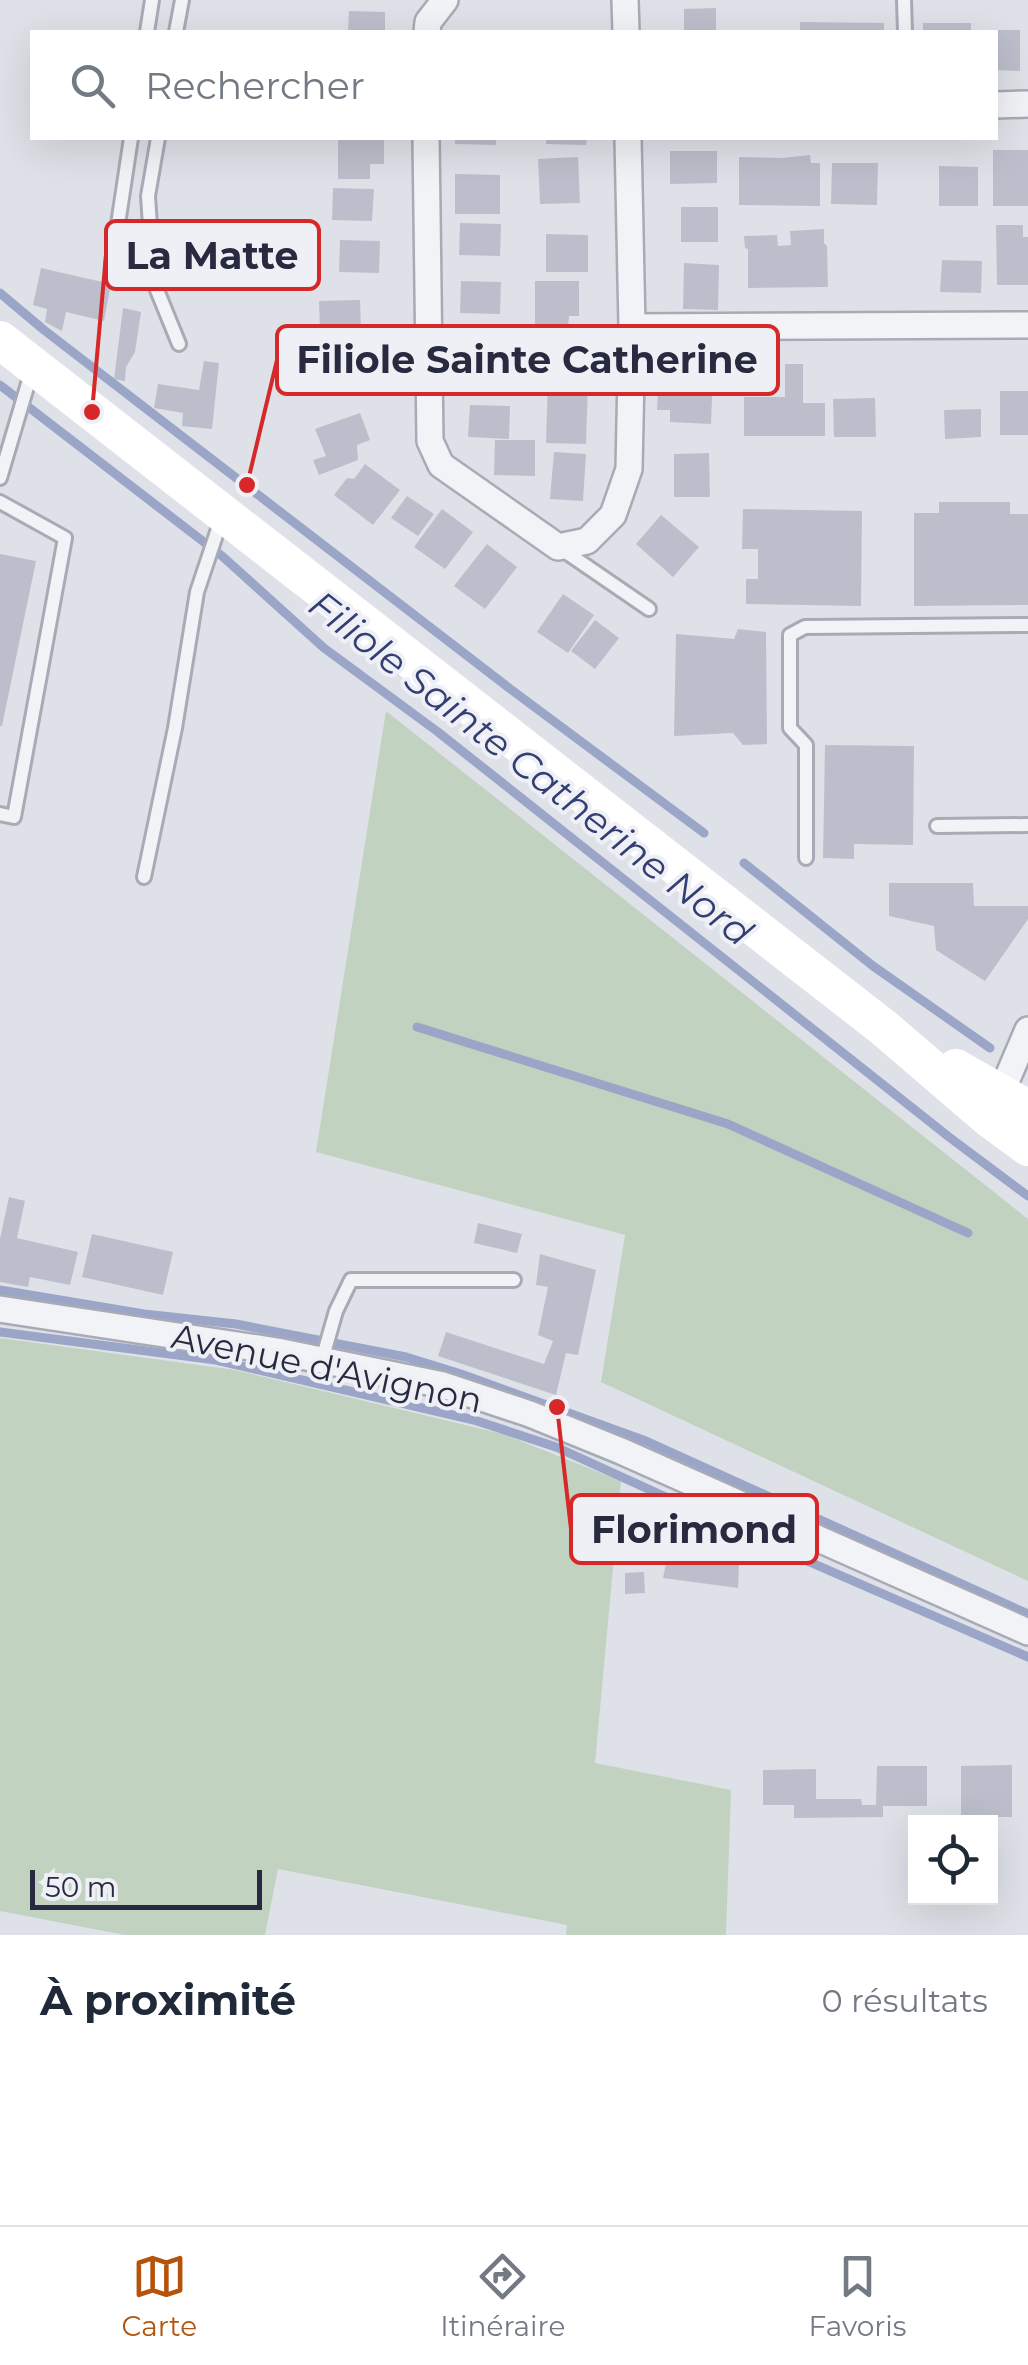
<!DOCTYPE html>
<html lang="fr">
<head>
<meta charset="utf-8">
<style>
	body { margin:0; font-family:Montserrat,sans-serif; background:#f2f2f3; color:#1f2937 }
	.controls { position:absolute; right:30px; bottom:30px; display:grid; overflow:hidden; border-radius:0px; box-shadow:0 10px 40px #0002 }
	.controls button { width:90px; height:90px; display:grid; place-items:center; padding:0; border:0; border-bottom:2px solid #e0e1e3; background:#fff; color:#1f2937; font:50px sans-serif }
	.scale { position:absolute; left:30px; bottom:25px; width:232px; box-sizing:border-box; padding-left:10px; border:5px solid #282b40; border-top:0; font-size:28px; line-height:35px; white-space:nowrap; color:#282b40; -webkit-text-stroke:8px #eff0f6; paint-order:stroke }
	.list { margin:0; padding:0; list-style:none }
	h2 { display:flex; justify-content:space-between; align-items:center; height:130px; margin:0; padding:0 40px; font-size:42px }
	h2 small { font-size:32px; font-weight:400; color:#747a83 }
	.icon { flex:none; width:55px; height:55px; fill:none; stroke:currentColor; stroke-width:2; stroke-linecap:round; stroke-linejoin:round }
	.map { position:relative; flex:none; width:1028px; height:1935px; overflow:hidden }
	.search { position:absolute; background:#fff; box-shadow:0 10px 40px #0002; left:30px; right:30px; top:30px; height:110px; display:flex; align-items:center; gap:25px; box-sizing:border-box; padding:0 35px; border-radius:0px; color:#747a83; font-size:38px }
	.sheet { height:290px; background:#fff }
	nav { display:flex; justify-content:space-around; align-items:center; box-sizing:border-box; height:140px; border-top:2px solid #e0e1e3; background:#fff; font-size:28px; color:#747a83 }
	nav a { display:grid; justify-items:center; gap:5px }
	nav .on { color:#b45309 }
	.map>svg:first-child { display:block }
</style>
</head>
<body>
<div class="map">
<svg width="1028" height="1935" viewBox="0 0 1028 1935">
	<rect width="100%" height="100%" fill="#dfe1e8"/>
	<!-- green -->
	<g fill="#c1d2c1">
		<path d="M 386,711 L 1028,1219 L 1028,1581 L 601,1382 L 625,1235 L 316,1152 Z"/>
		<path d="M 0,1338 L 235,1370 L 503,1434 L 621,1481 L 595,1763 L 731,1790 L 726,1935 L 566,1935 L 567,1925 L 278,1869 L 265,1935 L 125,1935 L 0,1911 Z"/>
	</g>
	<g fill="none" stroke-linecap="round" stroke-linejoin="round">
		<!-- stream -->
		<g stroke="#9aa5c8" stroke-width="9">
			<path d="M 0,293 L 44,330 L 509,688 L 704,833"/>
			<path d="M 0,385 L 222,556 L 324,648 L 438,732 L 949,1137 L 1028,1196"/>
			<path d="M 744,863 L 873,966 L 990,1048"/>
			<path d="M 417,1027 L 728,1124 L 968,1233"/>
			<path d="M 0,1290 L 144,1314 L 236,1324 L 406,1357 L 461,1374 L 646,1441 L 1028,1614"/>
			<path d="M 0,1332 L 216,1360 L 474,1420 L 556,1447 L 782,1550 L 1028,1657"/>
		</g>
	</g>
	<!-- building -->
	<g fill="#bdbecb">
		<path d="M 716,8 L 716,32 L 684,32 L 684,9 Z"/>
		<path d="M 349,11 L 385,12 L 385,32 L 348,32 Z"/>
		<path d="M 800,22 L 884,23 L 884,32 L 800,32 Z"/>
		<rect x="923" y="23" width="48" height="9"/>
		<path d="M 996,30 L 1020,30 L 1020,71 L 996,70 Z"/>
		<path d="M 338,138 L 384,138 L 384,164 L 370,164 L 370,179 L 338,179 Z"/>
		<path d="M 455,138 L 496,138 L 496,145 L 455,144 Z"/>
		<path d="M 546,138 L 587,138 L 586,145 L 546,144 Z"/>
		<rect x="993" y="150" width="35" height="56"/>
		<path d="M 670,151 L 717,151 L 717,183 L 670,184 Z"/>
		<path d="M 810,155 L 811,163 L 820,163 L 820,206 L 739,205 L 739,157 L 782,158 Z"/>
		<path d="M 578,157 L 580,203 L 540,204 L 538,159 Z"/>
		<path d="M 832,163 L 878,163 L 877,205 L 831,204 Z"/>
		<path d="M 939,166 L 978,167 L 978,206 L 939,206 Z"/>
		<path d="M 455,174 L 500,175 L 500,214 L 455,214 Z"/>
		<path d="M 333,188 L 374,189 L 372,221 L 332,220 Z"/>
		<rect x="681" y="207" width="37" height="35"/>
		<path d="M 460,223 L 501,224 L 500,256 L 459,255 Z"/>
		<path d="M 996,225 L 1023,225 L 1023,237 L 1028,237 L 1028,285 L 997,285 Z"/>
		<path d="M 824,229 L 824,243 L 827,246 L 828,287 L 748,288 L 748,249 L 745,248 L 744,236 L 777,235 L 778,246 L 791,245 L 790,231 Z"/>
		<path d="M 546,234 L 588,235 L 588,272 L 546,272 Z"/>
		<path d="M 340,240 L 380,241 L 379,273 L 339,272 Z"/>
		<path d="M 942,260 L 982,261 L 981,293 L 940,292 Z"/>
		<path d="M 684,263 L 719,265 L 718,310 L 683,309 Z"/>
		<path d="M 41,268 L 111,284 L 104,321 L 66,312 L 62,331 L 45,322 L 47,309 L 33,305 Z"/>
		<path d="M 461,281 L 501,282 L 500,314 L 460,313 Z"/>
		<path d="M 535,281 L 579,281 L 579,316 L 569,316 L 568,327 L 535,327 Z"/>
		<path d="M 360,300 L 361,330 L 320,331 L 319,301 Z"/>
		<path d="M 123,308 L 141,312 L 135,352 L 126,367 L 125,381 L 114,379 Z"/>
		<path d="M 204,361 L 219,363 L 212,429 L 182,426 L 183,413 L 154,408 L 158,384 L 199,390 Z"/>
		<path d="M 785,364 L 803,364 L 803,403 L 825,403 L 825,436 L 744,436 L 744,397 L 785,397 Z"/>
		<path d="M 659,370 L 713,372 L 711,424 L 670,422 L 670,410 L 657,410 Z"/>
		<path d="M 548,381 L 588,382 L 586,444 L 546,443 Z"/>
		<rect x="1000" y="391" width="28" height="44"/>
		<path d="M 875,398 L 876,437 L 834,437 L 833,399 Z"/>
		<path d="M 470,405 L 510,406 L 509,439 L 468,437 Z"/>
		<path d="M 981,409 L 981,437 L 945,439 L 944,410 Z"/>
		<path d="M 360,413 L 370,440 L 357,445 L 358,460 L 319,475 L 313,460 L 326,456 L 315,429 Z"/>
		<path d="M 495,440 L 535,440 L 535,476 L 494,475 Z"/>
		<path d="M 554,452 L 586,454 L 583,501 L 550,499 Z"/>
		<path d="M 709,453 L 710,497 L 674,497 L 674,454 Z"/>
		<path d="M 365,464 L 400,490 L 373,525 L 334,495 L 347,478 L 354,479 Z"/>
		<path d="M 407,496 L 434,514 L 418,536 L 391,518 Z"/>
		<path d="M 939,502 L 1010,502 L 1010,514 L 1028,514 L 1028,605 L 914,606 L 914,513 L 939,513 Z"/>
		<path d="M 442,509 L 473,532 L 445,569 L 414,547 Z"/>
		<path d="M 743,509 L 862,511 L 861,606 L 746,604 L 746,579 L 758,579 L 758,549 L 742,549 Z"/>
		<path d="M 661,515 L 699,547 L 673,577 L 636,544 Z"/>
		<path d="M 487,544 L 517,567 L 485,609 L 454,586 Z"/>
		<path d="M 0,554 L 36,561 L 2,726 L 0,726 Z"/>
		<path d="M 563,594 L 594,615 L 568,653 L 537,632 Z"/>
		<path d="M 595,620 L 619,638 L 595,669 L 571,651 Z"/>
		<path d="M 738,629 L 766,632 L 767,744 L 743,745 L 733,733 L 674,736 L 676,634 L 734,639 Z"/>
		<path d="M 825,745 L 914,746 L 913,845 L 854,844 L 854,859 L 823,858 Z"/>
		<path d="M 889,883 L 973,883 L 974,906 L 1028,906 L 1028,919 L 985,981 L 936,950 L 934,926 L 889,916 Z"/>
		<path d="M 9,1197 L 25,1201 L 17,1238 L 78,1252 L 70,1285 L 30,1277 L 28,1287 L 0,1282 L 0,1239 Z"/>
		<path d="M 478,1223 L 522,1234 L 517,1253 L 474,1243 Z"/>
		<path d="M 92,1234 L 173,1252 L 163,1295 L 82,1277 Z"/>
		<path d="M 540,1254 L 596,1270 L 578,1355 L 566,1353 L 556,1395 L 438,1356 L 446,1332 L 544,1364 L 553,1341 L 538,1335 L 548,1287 L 536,1285 Z"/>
		<path d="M 716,1535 L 740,1537 L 738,1588 L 663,1578 L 667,1559 L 673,1552 L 683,1553 L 693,1561 L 714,1563 Z"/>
		<path d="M 644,1572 L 645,1593 L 625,1594 L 625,1573 Z"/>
		<path d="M 1012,1765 L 1012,1817 L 961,1817 L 961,1766 Z"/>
		<path d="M 877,1766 L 927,1766 L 927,1806 L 883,1806 L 883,1817 L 794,1818 L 794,1805 L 763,1805 L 763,1770 L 816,1769 L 816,1799 L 861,1799 L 862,1805 L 876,1805 Z"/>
	</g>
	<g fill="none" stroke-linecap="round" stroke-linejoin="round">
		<!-- service casing -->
		<g stroke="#a8aab6" stroke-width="18">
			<g id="service">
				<path d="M 904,0 L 905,32"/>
				<path d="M 147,32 L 152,0"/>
				<path d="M 176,32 L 182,0"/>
				<path d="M 158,138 L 148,196 L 152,255 L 157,290 L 179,344"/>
				<path d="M 112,264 L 131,138"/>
				<path d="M 0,478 L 32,370"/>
				<path d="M 0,502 L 65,538 L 14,817 L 0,814"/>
				<path d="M 560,548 L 649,609"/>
				<path d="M 937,826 L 1028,825"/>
				<path d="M 806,858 L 806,745 L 790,728 L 790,635 L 805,627 L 1028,625"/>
				<path d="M 144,877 L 175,728 L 197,592 L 222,517"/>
				<path d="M 322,1360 L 336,1311 L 351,1280 L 514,1280"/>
			</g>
		</g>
		<!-- minor casing -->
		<g stroke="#a8aab6" stroke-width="30">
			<g id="minor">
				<path d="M 625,0 L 626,32"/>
				<path d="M 427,32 L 428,22 L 445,0"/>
				<path d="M 996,105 L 1028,104"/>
				<path d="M 426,138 L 430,441 L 441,465 L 558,547 L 587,541 L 613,515 L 629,469 L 632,327 L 628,138"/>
				<path d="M 632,327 L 1028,325"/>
				<path d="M 996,1105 L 1028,1030"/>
				<path d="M 0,1309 L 277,1351 L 443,1385 L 530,1414 L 621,1451 L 1028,1632"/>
			</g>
		</g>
		<!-- service -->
		<use href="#service" stroke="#f2f3f7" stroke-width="12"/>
		<!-- minor -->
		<use href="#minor" stroke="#f2f3f7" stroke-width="25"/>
		<!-- secondary -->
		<g stroke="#fff" stroke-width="38">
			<path d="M 0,340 L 884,1028 L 990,1119 L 1028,1147"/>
			<path d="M 956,1068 L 1028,1109"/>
		</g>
	</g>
	<g text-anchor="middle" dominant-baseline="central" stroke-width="8" stroke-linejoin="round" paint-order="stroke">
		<!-- street labels -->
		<g font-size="35" fill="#282b40" stroke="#eff0f6">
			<text transform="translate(327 1368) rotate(12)">Avenue d'Avignon</text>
		</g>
		<!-- water labels -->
		<g font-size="38" font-style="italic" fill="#333e73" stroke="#eff0f6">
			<text transform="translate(531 768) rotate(38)">Filiole Sainte Catherine Nord</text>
		</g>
	</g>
	<!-- callouts -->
	<path fill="none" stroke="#d62828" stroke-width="4" d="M92 412L106 255M247 485L277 360M557 1407L571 1529"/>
	<g fill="#d62828" stroke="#eff0f6" stroke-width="4">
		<circle cx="92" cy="412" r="10"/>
		<circle cx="247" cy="485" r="10"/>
		<circle cx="557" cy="1407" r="10"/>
	</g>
	<g fill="#eff0f6" stroke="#d62828" stroke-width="4">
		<rect x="106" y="221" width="213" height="68" rx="10"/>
		<rect x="277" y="326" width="501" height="68" rx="10"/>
		<rect x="571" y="1495" width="246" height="68" rx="10"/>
	</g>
	<g font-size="38" text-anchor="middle" font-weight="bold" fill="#282b40">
		<text x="212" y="269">La Matte</text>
		<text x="527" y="373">Filiole Sainte Catherine</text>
		<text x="694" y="1543">Florimond</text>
	</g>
</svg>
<div class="controls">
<button><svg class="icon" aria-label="locate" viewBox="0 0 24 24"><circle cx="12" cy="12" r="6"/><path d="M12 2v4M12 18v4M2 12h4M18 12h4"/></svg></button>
</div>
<div class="scale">50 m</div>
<div class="search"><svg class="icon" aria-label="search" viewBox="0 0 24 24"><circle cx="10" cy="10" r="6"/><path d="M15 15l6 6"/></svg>Rechercher</div>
</div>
<section class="sheet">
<h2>À proximité<small>0 résultats</small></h2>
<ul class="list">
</ul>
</section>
<nav>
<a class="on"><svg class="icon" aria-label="map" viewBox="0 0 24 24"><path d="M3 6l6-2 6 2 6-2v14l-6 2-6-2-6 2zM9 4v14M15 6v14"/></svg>Carte</a>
<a><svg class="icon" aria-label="directions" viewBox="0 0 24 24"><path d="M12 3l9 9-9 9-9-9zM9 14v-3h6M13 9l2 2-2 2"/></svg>Itinéraire</a>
<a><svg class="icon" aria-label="saved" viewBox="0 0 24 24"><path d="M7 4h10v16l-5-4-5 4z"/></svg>Favoris</a>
</nav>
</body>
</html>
